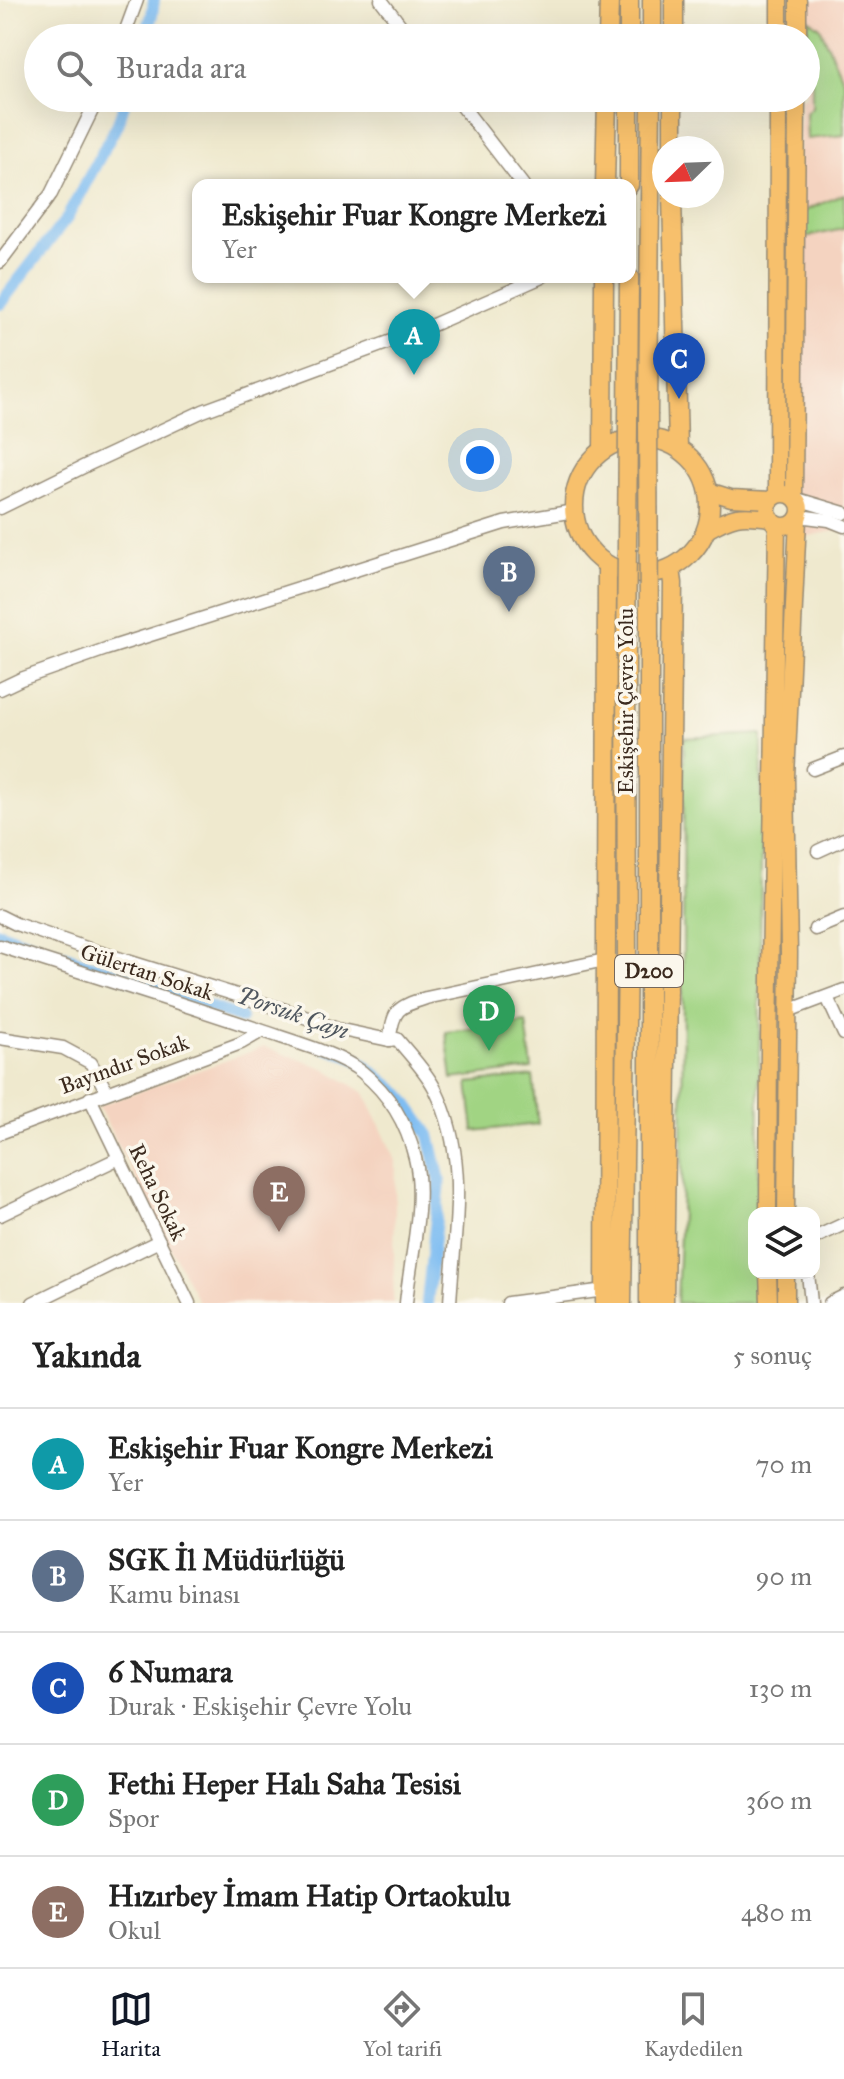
<!DOCTYPE html>
<html lang="tr">
<head>
<meta charset="utf-8">
<style>
	body { margin:0; font-family:"IM FELL Great Primer",serif; background:#f2f2f2; color:#222 }
	.controls { position:absolute; right:24px; bottom:24px; display:grid; overflow:hidden; border-radius:16px; box-shadow:0 8px 32px #0002 }
	.controls button { width:72px; height:72px; display:grid; place-items:center; padding:0; border:0; border-bottom:2px solid #e0e0e0; background:#fff; color:#222; font:40px sans-serif }
	.compass { position:absolute; left:652px; top:136px; width:72px; height:72px; border-radius:50%; background:#fff; box-shadow:0 8px 32px #0002; rotate:247deg }
	.you { position:absolute; left:480px; top:460px; width:28px; height:28px; margin:-20px; border:6px solid #fff; border-radius:50%; background:#1a73e8; box-shadow:0 0 0 12px #1a73e833 }
	.badge { display:grid; place-items:center; width:52px; height:52px; border-radius:50%; background:#111827; color:#fff; font-size:26px; font-weight:700 }
	.pin { position:absolute; translate:-50% -66px; filter:drop-shadow(0 2px 4px #0008) }
	.pin::after { content:''; position:absolute; top:42px; width:28px; height:24px; background:inherit; clip-path:polygon(0 0,100% 0,50% 100%) }
	.popup { position:absolute; left:192px; top:179px; width:444px; height:104px; box-sizing:border-box; display:grid; place-content:center; border-radius:16px; background:#fff; filter:drop-shadow(0 2px 6px #0005); font-size:26px; white-space:nowrap; color:#767676 }
	.popup b { font-size:30px; color:#222 }
	.popup::after { content:''; position:absolute; left:50%; top:100%; margin-left:-16px; border:16px solid transparent; border-top-color:#fff }
	.list { margin:0; padding:0; list-style:none }
	h2 { display:flex; justify-content:space-between; align-items:center; height:104px; margin:0; padding:0 32px; font-size:34px }
	h2 small { font-size:26px; font-weight:400; color:#767676 }
	.list li { display:grid; grid-template-columns:52px 1fr auto; gap:24px; align-items:center; box-sizing:border-box; height:112px; padding:0 32px; border-top:2px solid #e0e0e0 }
	.list b { display:block; font-size:30px; white-space:nowrap }
	.list p { margin:0; font-size:26px; white-space:nowrap; color:#767676 }
	.list em { font-size:26px; font-style:normal; color:#767676 }
	.icon { flex:none; width:44px; height:44px; fill:none; stroke:currentColor; stroke-width:2; stroke-linecap:round; stroke-linejoin:round }
	.map { position:relative; flex:none; width:844px; height:1303px; overflow:hidden }
	.search { position:absolute; background:#fff; box-shadow:0 8px 32px #0002; left:24px; right:24px; top:24px; height:88px; display:flex; align-items:center; gap:20px; box-sizing:border-box; padding:0 28px; border-radius:44px; color:#767676; font-size:30px }
	.sheet { height:664px; background:#fff }
	nav { display:flex; justify-content:space-around; align-items:center; box-sizing:border-box; height:112px; border-top:2px solid #e0e0e0; background:#fff; font-size:22px; color:#767676 }
	nav a { display:grid; justify-items:center; gap:4px }
	nav .on { color:#111827 }
	.map>svg:first-child { display:block }
</style>
</head>
<body>
<div class="map">
<svg width="844" height="1303" viewBox="0 0 844 1303">
	<rect width="100%" height="100%" fill="#fbf7ec"/>
	<filter id="ink" filterUnits="userSpaceOnUse"><feTurbulence type="fractalNoise" baseFrequency=".0125" numOctaves="2"/><feDisplacementMap in="SourceGraphic" scale="16" xChannelSelector="R" yChannelSelector="G"/><feConvolveMatrix kernelMatrix="1 2 1 2 8 2 1 2 1" color-interpolation-filters="sRGB"/></filter>
	<filter id="wash" filterUnits="userSpaceOnUse"><feTurbulence type="fractalNoise" baseFrequency=".006" numOctaves="4" result="noise"/><feDisplacementMap in="SourceGraphic" scale="32" xChannelSelector="R" yChannelSelector="G"/><feGaussianBlur stdDeviation="1.8" result="paint"/><feColorMatrix in="noise" values="0 0 0 0 0 0 0 0 0 0 0 0 0 0 0 0 0 1.4 0 .05"/><feComposite in="paint" operator="in"/></filter>
	<g filter="url(#wash)">
		<rect width="100%" height="100%" fill="#efe9ce"/>
		<!-- built -->
		<g fill="#f4d3c0">
			<path d="M 803,0 L 844,0 L 844,529 L 789,540 L 800,98 L 806,98 L 806,38 Z"/>
			<path d="M 264,1047 L 324,1068 L 365,1093 L 396,1161 L 393,1303 L 199,1303 L 98,1106 Z"/>
		</g>
		<!-- green -->
		<g fill="#a1d483" stroke="#6e7f50" stroke-width="2">
			<path d="M 808,19 L 820,27 L 844,83 L 844,135 L 807,139 L 806,113 L 812,107 L 812,81 L 807,74 Z"/>
			<path d="M 844,194 L 844,229 L 805,237 L 804,211 Z"/>
			<path d="M 762,734 L 758,1213 L 754,1213 L 754,1273 L 758,1273 L 758,1303 L 677,1303 L 682,1188 L 684,738 Z"/>
			<path d="M 526,1022 L 532,1069 L 452,1079 L 446,1032 Z"/>
			<path d="M 533,1076 L 538,1124 L 474,1131 L 468,1083 Z"/>
		</g>
		<g fill="none" stroke-linecap="round" stroke-linejoin="round">
			<!-- canal -->
			<g stroke="#7fbdf2" stroke-width="12">
				<path d="M 145,38 L 152,15 L 154,0"/>
				<path d="M 0,304 L 67,218 L 118,123 L 126,98"/>
				<path d="M 0,933 L 241,1018"/>
				<path d="M 326,1048 L 354,1057 L 401,1095 L 429,1135 L 440,1181 L 427,1303"/>
			</g>
		</g>
	</g>
	<g filter="url(#ink)">
		<g fill="none" stroke-linecap="round" stroke-linejoin="round">
			<!-- minor casing -->
			<g stroke="#958a76" stroke-width="15">
				<g id="minor">
					<path d="M 381,0 L 410,38"/>
					<path d="M 123,38 L 137,0"/>
					<path d="M 456,98 L 523,185"/>
					<path d="M 0,262 L 51,194 L 98,98"/>
					<path d="M 797,499 L 844,513"/>
					<path d="M 0,508 L 87,465 L 203,411 L 419,331 L 542,277"/>
					<path d="M 799,516 L 829,520 L 844,526"/>
					<path d="M 0,689 L 21,679 L 106,649 L 504,523 L 574,511"/>
					<path d="M 813,769 L 844,757"/>
					<path d="M 818,851 L 844,839"/>
					<path d="M 0,916 L 16,924 L 92,950 L 291,1012 L 337,1029 L 389,1040 L 397,1039 C 410,1055 426,1071 435,1089 C 470,1160 454,1228 450,1303"/>
					<path d="M 815,929 L 844,917"/>
					<path d="M 0,946 C 87,974 174,1001 260,1030 C 288,1040 340,1054 362,1072 C 389,1094 407,1124 415,1158 C 426,1200 410,1259 406,1303"/>
					<path d="M 827,997 L 844,1034"/>
					<path d="M 788,1011 L 844,990"/>
					<path d="M 0,1038 L 63,1048 L 91,1063 L 107,1092"/>
					<path d="M 389,1040 C 395,1009 395,1008 426,998 L 605,960"/>
					<path d="M 90,1098 L 189,1303"/>
					<path d="M 0,1133 L 241,1043 L 262,1031"/>
					<path d="M 0,1215 L 119,1158"/>
					<path d="M 814,1238 L 844,1224"/>
					<path d="M 808,1273 L 811,1303"/>
					<path d="M 33,1303 L 159,1241"/>
					<path d="M 508,1303 L 605,1290"/>
					<path d="M 830,1303 L 844,1296"/>
				</g>
			</g>
			<!-- major casing -->
			<g stroke="#958a76" stroke-width="19">
				<g id="major">
					<path d="M 779,38 L 779,0"/>
					<path d="M 798,38 L 798,0"/>
					<path d="M 709,491 L 731,498 L 771,500"/>
					<circle cx="784" cy="510" r="16"/>
					<path d="M 777,495 L 778,98"/>
					<path d="M 794,497 L 797,98"/>
					<path d="M 707,530 C 733,515 740,514 770,518"/>
					<path d="M 768,1213 L 769,1043 L 777,524"/>
					<path d="M 786,1213 L 789,953 L 786,777 L 798,519"/>
					<path d="M 768,1273 L 769,1303"/>
					<path d="M 786,1273 L 786,1303"/>
				</g>
			</g>
			<!-- highway casing -->
			<g stroke="#958a76" stroke-width="21">
				<g id="highway">
					<path d="M 629,0 L 629,38"/>
					<path d="M 608,38 L 609,0"/>
					<path d="M 652,38 L 652,0"/>
					<path d="M 674,38 L 674,0"/>
					<path d="M 629,98 L 629,185"/>
					<path d="M 673,148 L 673,98"/>
					<path d="M 605,185 L 607,98"/>
					<path d="M 672,196 L 678,447"/>
					<path d="M 648,414 L 651,98"/>
					<path d="M 628,423 L 629,277"/>
					<circle cx="642" cy="506" r="68"/>
					<path d="M 603,450 L 604,277"/>
					<path d="M 649,638 L 649,1303"/>
					<path d="M 605,1303 L 607,565"/>
					<path d="M 622,1303 L 627,954 L 626,661"/>
					<path d="M 664,1303 L 673,583 L 671,569"/>
				</g>
			</g>
			<!-- minor -->
			<use href="#minor" stroke="#fff" stroke-width="12"/>
			<!-- major -->
			<use href="#major" stroke="#f7c06c" stroke-width="16"/>
			<!-- highway -->
			<use href="#highway" stroke="#f7c06c" stroke-width="18"/>
			<!-- highway-bridge casing -->
			<g stroke="#958a76" stroke-width="21" stroke-linecap="butt">
				<g id="highway-bridge">
					<path d="M 648,414 L 649,638"/>
					<path d="M 626,661 L 628,423"/>
				</g>
			</g>
			<!-- highway-bridge -->
			<use href="#highway-bridge" stroke="#f7c06c" stroke-width="18"/>
		</g>
	</g>
	<g text-anchor="middle" dominant-baseline="central" stroke-width="7" stroke-linejoin="round" paint-order="stroke">
		<!-- shield labels -->
		<rect fill="#fbf7ec" stroke="#75685c" stroke-width="2" x="615" y="955" width="68" height="32" rx="6"/>
		<g font-size="20" font-weight="bold" fill="#3b2a1e">
			<text x="649" y="971">D200</text>
		</g>
		<!-- street labels -->
		<g font-size="22" fill="#3b2a1e" stroke="#fbf7ec">
			<text transform="translate(625 701) rotate(-90)">Eskişehir Çevre Yolu</text>
			<text transform="translate(147 972) rotate(18)">Gülertan Sokak</text>
			<text transform="translate(124 1064) rotate(-20)">Bayındır Sokak</text>
			<text transform="translate(158 1192) rotate(64)">Reha Sokak</text>
		</g>
		<!-- water labels -->
		<g font-size="24" font-style="italic" fill="#4f565e" stroke="#fbf7ec">
			<text transform="translate(293 1013) rotate(19)">Porsuk Çayı</text>
		</g>
	</g>
</svg>
<div class="controls">
<button><svg class="icon" aria-label="layers" viewBox="0 0 24 24"><path d="M12 4l9 5-9 5-9-5zM3 14l9 5 9-5"/></svg></button>
</div>
<svg class="compass" viewBox="-18 -18 36 36"><path d="M0-13l5 13h-10z" fill="#e53935"/><path d="M0 13l5-13h-10z" fill="#767676"/></svg>
<div class="you"></div>
<div class="pin badge" style="left:414px;top:375px;background:#0f9aa8">A</div>
<div class="popup"><b>Eskişehir Fuar Kongre Merkezi</b>Yer</div>
<div class="pin badge" style="left:509px;top:612px;background:#5c6f8a">B</div>
<div class="pin badge" style="left:679px;top:399px;background:#1a4fb4">C</div>
<div class="pin badge" style="left:489px;top:1051px;background:#2e9e5b">D</div>
<div class="pin badge" style="left:279px;top:1232px;background:#8d6e63">E</div>
<div class="search"><svg class="icon" aria-label="search" viewBox="0 0 24 24"><circle cx="10" cy="10" r="6"/><path d="M15 15l6 6"/></svg>Burada ara</div>
</div>
<section class="sheet">
<h2>Yakında<small>5 sonuç</small></h2>
<ul class="list">
<li><span class="badge" style="background:#0f9aa8">A</span><div><b>Eskişehir Fuar Kongre Merkezi</b><p>Yer</p></div><em>70 m</em></li>
<li><span class="badge" style="background:#5c6f8a">B</span><div><b>SGK İl Müdürlüğü</b><p>Kamu binası</p></div><em>90 m</em></li>
<li><span class="badge" style="background:#1a4fb4">C</span><div><b>6 Numara</b><p>Durak · Eskişehir Çevre Yolu</p></div><em>130 m</em></li>
<li><span class="badge" style="background:#2e9e5b">D</span><div><b>Fethi Heper Halı Saha Tesisi</b><p>Spor</p></div><em>360 m</em></li>
<li><span class="badge" style="background:#8d6e63">E</span><div><b>Hızırbey İmam Hatip Ortaokulu</b><p>Okul</p></div><em>480 m</em></li>
</ul>
</section>
<nav>
<a class="on"><svg class="icon" aria-label="map" viewBox="0 0 24 24"><path d="M3 6l6-2 6 2 6-2v14l-6 2-6-2-6 2zM9 4v14M15 6v14"/></svg>Harita</a>
<a><svg class="icon" aria-label="directions" viewBox="0 0 24 24"><path d="M12 3l9 9-9 9-9-9zM9 14v-3h6M13 9l2 2-2 2"/></svg>Yol tarifi</a>
<a><svg class="icon" aria-label="saved" viewBox="0 0 24 24"><path d="M7 4h10v16l-5-4-5 4z"/></svg>Kaydedilen</a>
</nav>
</body>
</html>
